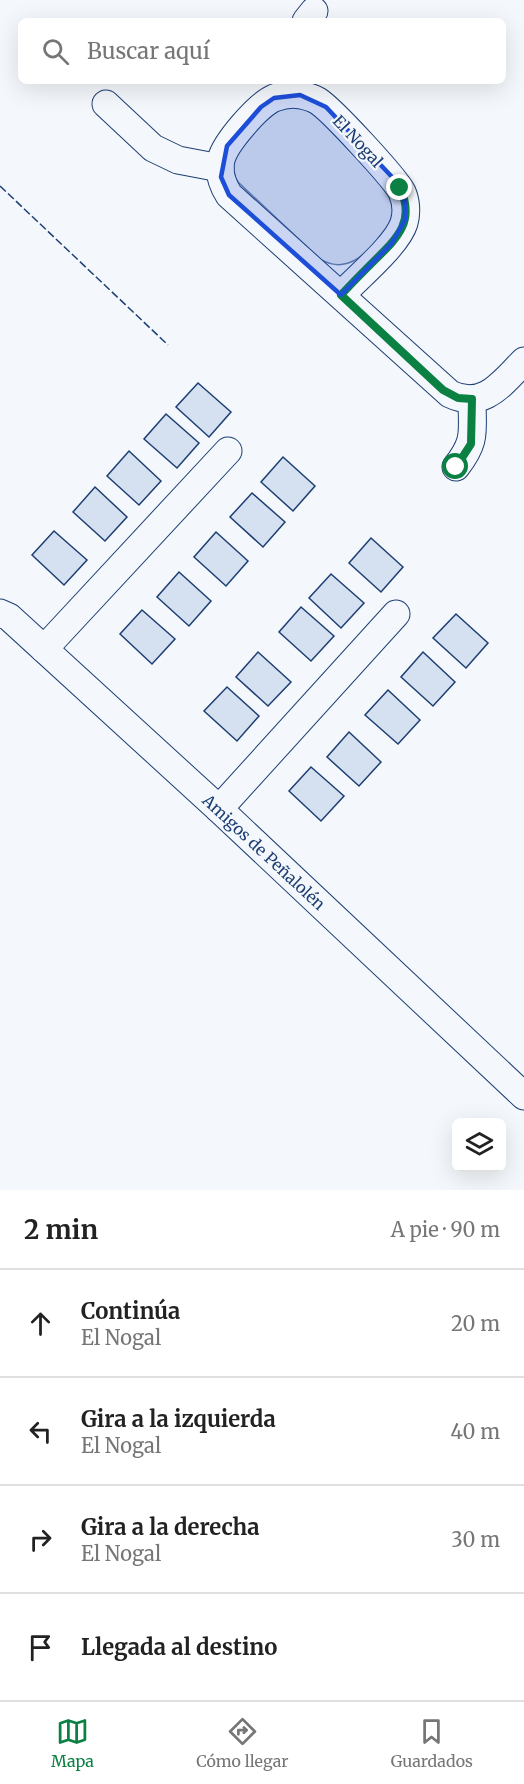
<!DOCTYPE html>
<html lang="es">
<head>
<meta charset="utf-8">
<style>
	body { margin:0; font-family:Merriweather,serif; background:#f6f6f6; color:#222 }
	.controls { position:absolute; right:18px; bottom:18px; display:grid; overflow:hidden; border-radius:9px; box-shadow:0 6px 24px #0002 }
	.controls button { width:54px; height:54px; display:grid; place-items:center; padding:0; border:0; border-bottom:2px solid #e0e0e0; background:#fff; color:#222; font:30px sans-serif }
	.stop { position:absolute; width:18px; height:18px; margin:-14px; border:4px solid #0b8043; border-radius:50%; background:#fff }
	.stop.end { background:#0b8043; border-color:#fff; box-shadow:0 2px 6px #0008 }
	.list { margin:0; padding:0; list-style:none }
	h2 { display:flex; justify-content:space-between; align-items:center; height:78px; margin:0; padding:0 24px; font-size:26px }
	h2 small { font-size:20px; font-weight:400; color:#767676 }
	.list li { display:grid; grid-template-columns:39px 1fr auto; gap:18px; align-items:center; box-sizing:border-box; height:108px; padding:0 24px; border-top:2px solid #e0e0e0 }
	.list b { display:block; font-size:22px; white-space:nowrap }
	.list p { margin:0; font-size:20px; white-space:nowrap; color:#767676 }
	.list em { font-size:20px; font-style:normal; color:#767676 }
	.icon { flex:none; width:33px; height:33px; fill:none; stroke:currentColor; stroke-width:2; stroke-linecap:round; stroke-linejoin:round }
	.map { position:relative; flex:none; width:524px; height:1190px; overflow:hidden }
	.search { position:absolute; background:#fff; box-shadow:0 6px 24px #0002; left:18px; right:18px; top:18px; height:66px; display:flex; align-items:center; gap:15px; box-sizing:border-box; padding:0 21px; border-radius:9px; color:#767676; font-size:22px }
	.sheet { height:510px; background:#fff }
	nav { display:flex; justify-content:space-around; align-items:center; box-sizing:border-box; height:84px; border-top:2px solid #e0e0e0; background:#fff; font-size:16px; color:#767676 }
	nav a { display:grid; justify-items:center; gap:3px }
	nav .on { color:#0b8043 }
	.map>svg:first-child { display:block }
</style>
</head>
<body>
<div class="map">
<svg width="524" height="1190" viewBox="0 0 524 1190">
	<rect width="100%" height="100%" fill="#f4f7fb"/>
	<!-- green -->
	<path fill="#e3e9f0" stroke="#687fa3" stroke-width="1.5" d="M 296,105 L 314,113 L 391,194 C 393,200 396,206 395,212 C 392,230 361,262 344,264 C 335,266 328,263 321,260 L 238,182 C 234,176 231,167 233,160 C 235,148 267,118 278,111 C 283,108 290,107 296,105 Z"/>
	<!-- building -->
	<g fill="#d5e0f0" stroke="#1d3f73" stroke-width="1.5">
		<path d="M 198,383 L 231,412 L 209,437 L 176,407 Z"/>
		<path d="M 166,414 L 199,443 L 177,468 L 144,439 Z"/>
		<path d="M 129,451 L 161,481 L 139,505 L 107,476 Z"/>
		<path d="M 283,457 L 315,486 L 293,511 L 261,482 Z"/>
		<path d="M 95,487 L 127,517 L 105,541 L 73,512 Z"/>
		<path d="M 252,493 L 285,522 L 263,547 L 230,517 Z"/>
		<path d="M 54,531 L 87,560 L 64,585 L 32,555 Z"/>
		<path d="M 216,532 L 248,561 L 226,586 L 194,557 Z"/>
		<path d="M 371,538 L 403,567 L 381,592 L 349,563 Z"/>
		<path d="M 179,572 L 211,601 L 189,626 L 157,597 Z"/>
		<path d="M 331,574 L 364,603 L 341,628 L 309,598 Z"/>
		<path d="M 301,607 L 334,636 L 311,661 L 279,632 Z"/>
		<path d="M 142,610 L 175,639 L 152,664 L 120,634 Z"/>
		<path d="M 456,614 L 488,643 L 466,668 L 433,638 Z"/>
		<path d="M 258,652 L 291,682 L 268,706 L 236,677 Z"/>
		<path d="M 423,652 L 455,682 L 433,706 L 401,677 Z"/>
		<path d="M 227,687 L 259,716 L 237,741 L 204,711 Z"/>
		<path d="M 388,690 L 420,720 L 398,744 L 365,715 Z"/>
		<path d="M 349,732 L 381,762 L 359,786 L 327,757 Z"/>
		<path d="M 311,767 L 344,796 L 321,821 L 289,791 Z"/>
	</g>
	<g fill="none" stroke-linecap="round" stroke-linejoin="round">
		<!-- street casing -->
		<g stroke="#1d3f73" stroke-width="29">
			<g id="street">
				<path d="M 306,21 L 314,11"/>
				<path d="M 106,104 L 153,148 L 178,160 L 220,168"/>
				<path d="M 341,295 C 358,277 397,245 404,223 C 407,213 406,201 402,192 C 394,177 332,110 318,101 C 313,98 306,96 301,95 C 292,93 282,95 274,98 C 258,105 225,143 221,160 C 218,173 222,184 229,195 L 450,394 C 484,410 502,383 524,361"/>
				<path d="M 456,467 C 477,440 472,432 472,399"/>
				<path d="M 0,613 L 9,617 L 219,809 L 524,1096"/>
				<path d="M 44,649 L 228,451"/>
				<path d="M 219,809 L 396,614"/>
			</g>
		</g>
		<!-- street -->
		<use href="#street" stroke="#f4f7fb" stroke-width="27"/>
		<!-- fence -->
		<path stroke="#1d3f73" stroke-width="1.5" stroke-dasharray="8 3" stroke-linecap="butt" d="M 0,186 L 168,345"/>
	</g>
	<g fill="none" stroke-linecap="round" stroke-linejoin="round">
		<!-- route -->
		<path stroke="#0b8043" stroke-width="8" d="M 400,188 C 416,222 396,239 374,261 C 363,272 352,283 341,295 L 443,390 L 458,398 L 472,399 L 471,444 L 456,467"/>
	</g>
	<!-- marked area -->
	<path fill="#1d4ed8" fill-opacity="0.2" stroke="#1d4ed8" stroke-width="4.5" stroke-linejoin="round" d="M 300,95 L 326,107 L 393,178 L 405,202 L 405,220 L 392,243 L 341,295 L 229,195 L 221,177 L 227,146 L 261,107 L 274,98 Z"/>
	<g text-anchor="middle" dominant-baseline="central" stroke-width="4.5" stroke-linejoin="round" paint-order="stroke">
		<!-- street labels -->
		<g font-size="16" fill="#1d3f73" stroke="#f4f7fb">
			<text transform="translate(358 141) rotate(47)">El Nogal</text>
			<text transform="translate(264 852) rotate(43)">Amigos de Peñalolén</text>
		</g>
	</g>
</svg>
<div class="controls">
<button><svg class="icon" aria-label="layers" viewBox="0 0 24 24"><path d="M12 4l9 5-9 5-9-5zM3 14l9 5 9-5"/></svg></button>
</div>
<div class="stop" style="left:456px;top:467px"></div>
<div class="stop end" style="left:400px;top:188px"></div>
<div class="search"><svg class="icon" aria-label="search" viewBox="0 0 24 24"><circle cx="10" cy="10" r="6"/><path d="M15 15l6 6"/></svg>Buscar aquí</div>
</div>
<section class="sheet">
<h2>2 min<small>A pie · 90 m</small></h2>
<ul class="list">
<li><svg class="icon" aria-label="ahead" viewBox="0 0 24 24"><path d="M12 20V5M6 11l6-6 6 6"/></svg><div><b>Continúa</b><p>El Nogal</p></div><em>20 m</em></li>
<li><svg class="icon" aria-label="left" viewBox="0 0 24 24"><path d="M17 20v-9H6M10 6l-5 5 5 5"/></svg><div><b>Gira a la izquierda</b><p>El Nogal</p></div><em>40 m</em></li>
<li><svg class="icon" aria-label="right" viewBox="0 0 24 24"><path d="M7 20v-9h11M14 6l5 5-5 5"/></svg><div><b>Gira a la derecha</b><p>El Nogal</p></div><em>30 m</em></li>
<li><svg class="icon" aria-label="arrive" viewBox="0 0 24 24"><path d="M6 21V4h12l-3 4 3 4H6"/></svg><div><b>Llegada al destino</b></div></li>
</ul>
</section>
<nav>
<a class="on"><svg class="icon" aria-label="map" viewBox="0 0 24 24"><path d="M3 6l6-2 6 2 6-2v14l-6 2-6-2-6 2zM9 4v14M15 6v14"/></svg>Mapa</a>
<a><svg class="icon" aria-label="directions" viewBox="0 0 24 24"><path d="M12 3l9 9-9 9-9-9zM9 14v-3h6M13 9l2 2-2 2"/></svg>Cómo llegar</a>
<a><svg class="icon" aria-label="saved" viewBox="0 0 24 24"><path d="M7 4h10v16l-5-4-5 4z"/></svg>Guardados</a>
</nav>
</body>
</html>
